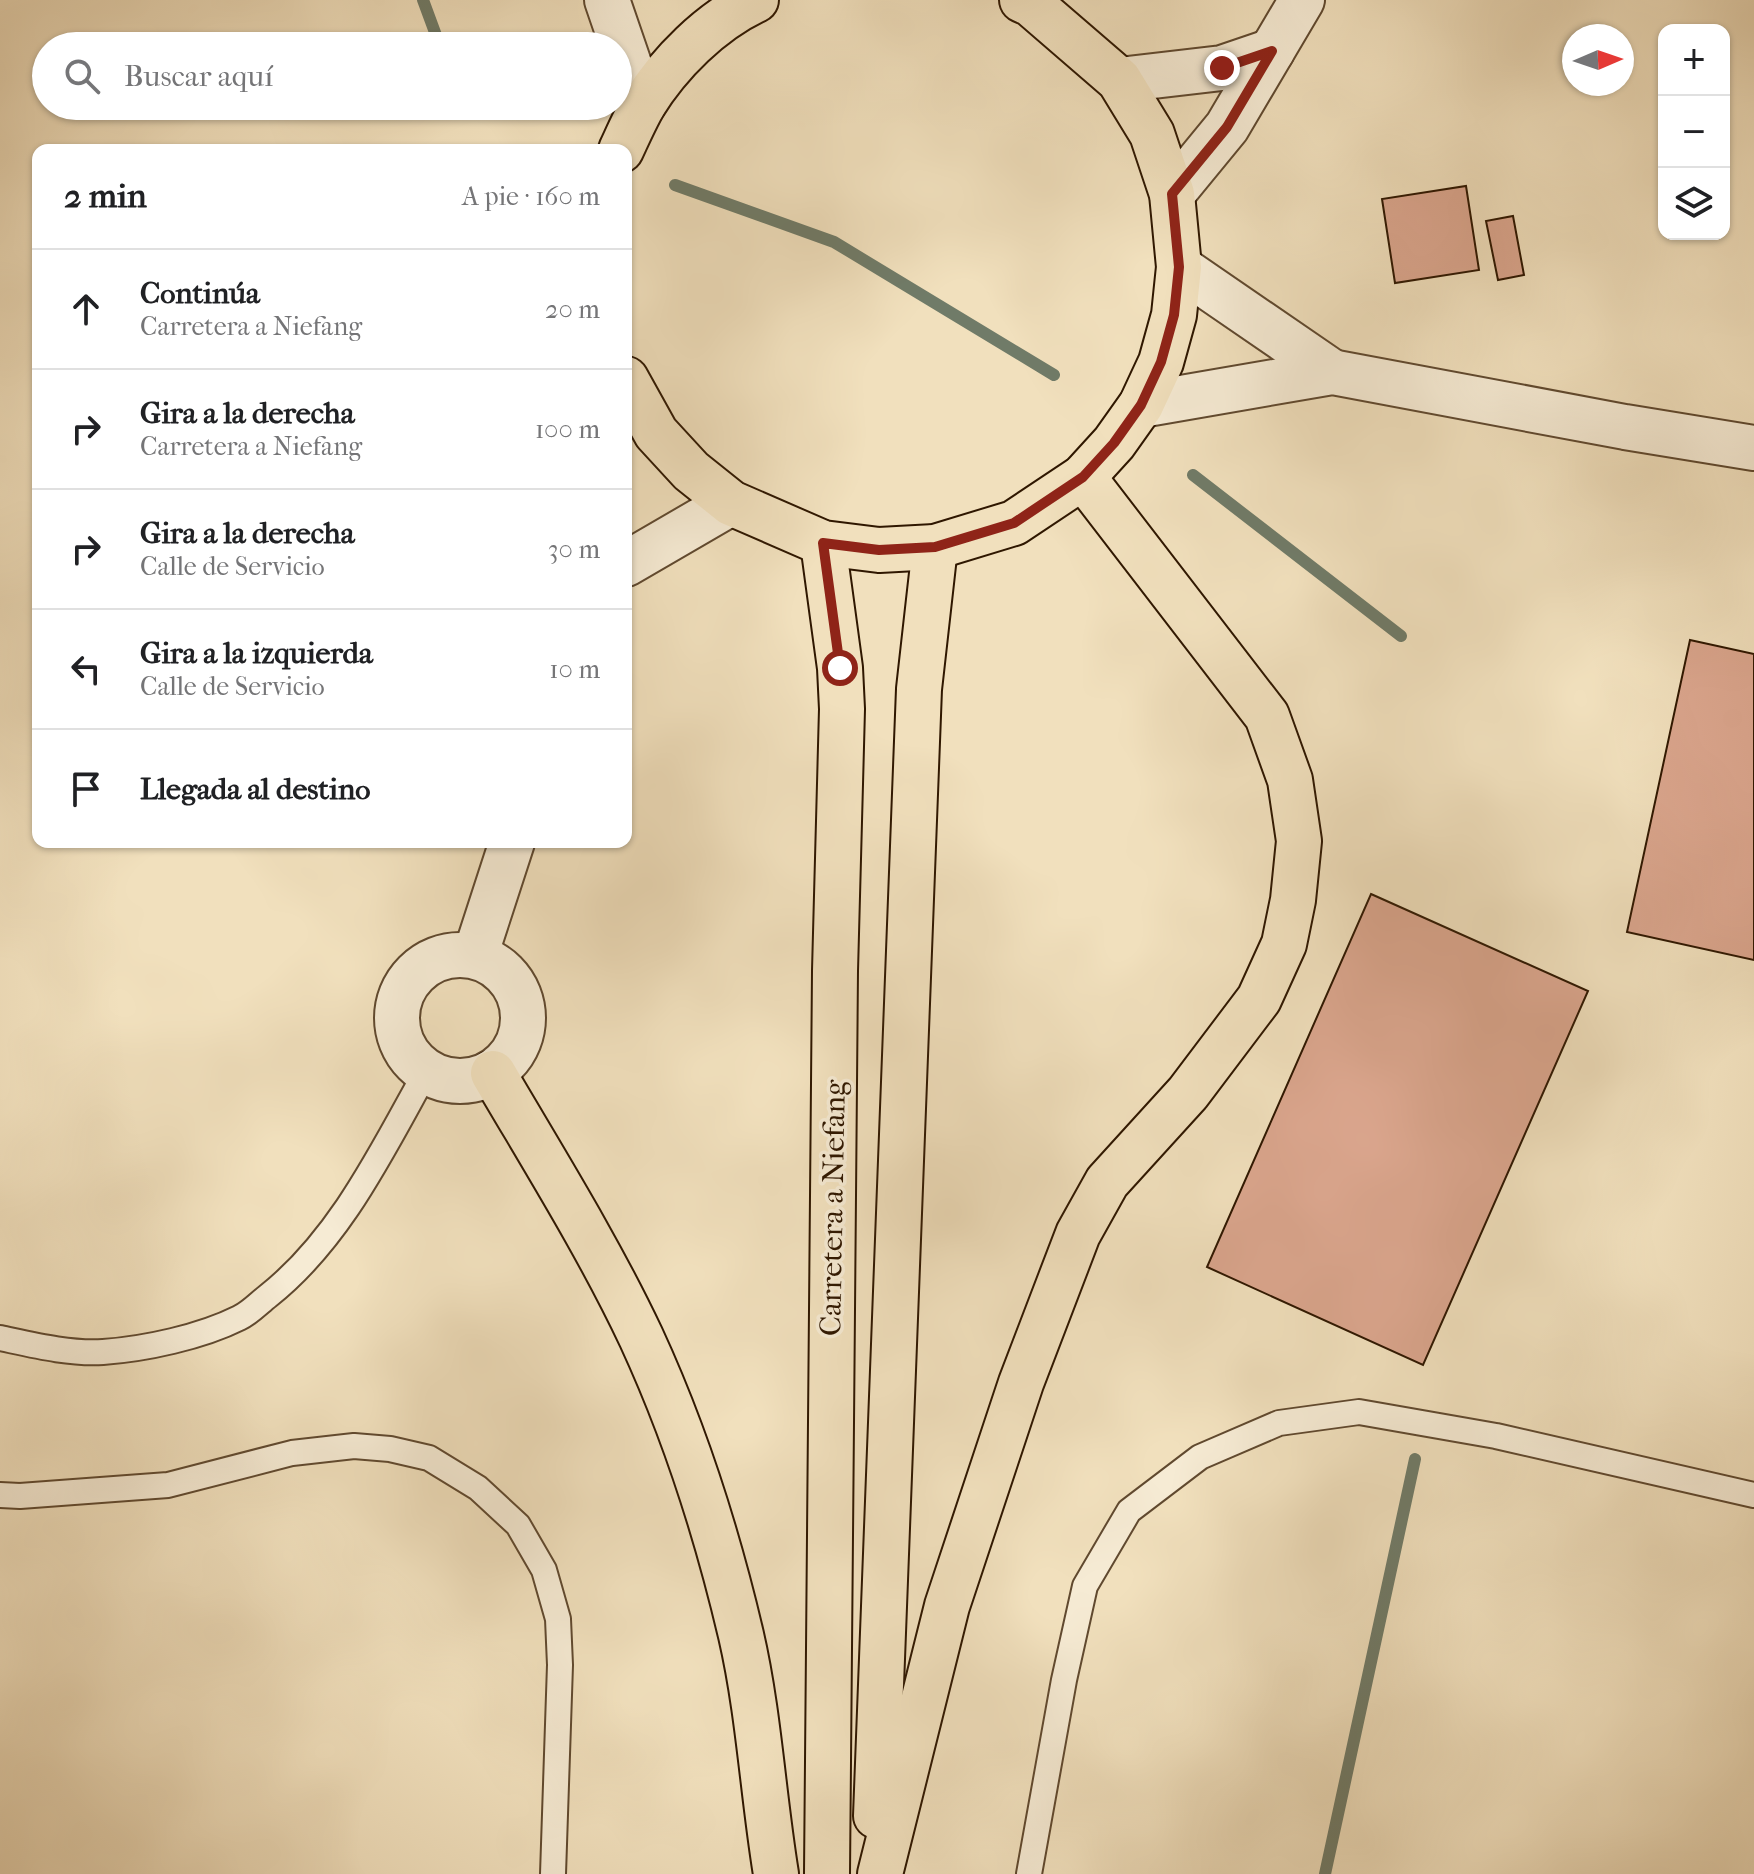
<!DOCTYPE html>
<html lang="es">
<head>
<meta charset="utf-8">
<style>
	body { margin:0; font-family:"IM FELL French Canon",serif; background:#f2f2f2; color:#202124 }
	.controls { position:absolute; right:24px; top:24px; display:grid; overflow:hidden; border-radius:16px; box-shadow:0 2px 6px #0004 }
	.controls button { width:72px; height:72px; display:grid; place-items:center; padding:0; border:0; border-bottom:2px solid #e0e0e0; background:#fff; color:#202124; font:40px sans-serif }
	.compass { position:absolute; left:1562px; top:24px; width:72px; height:72px; border-radius:50%; background:#fff; box-shadow:0 2px 6px #0004; rotate:88deg }
	.stop { position:absolute; width:24px; height:24px; margin:-18px; border:6px solid #8f2418; border-radius:50%; background:#fff }
	.stop.end { background:#8f2418; border-color:#fff; box-shadow:0 2px 8px #0008 }
	.list { margin:0; padding:0; list-style:none }
	h2 { display:flex; justify-content:space-between; align-items:center; height:104px; margin:0; padding:0 32px; font-size:34px }
	h2 small { font-size:26px; font-weight:400; color:#757577 }
	.list li { display:grid; grid-template-columns:52px 1fr auto; gap:24px; align-items:center; box-sizing:border-box; height:120px; padding:0 32px; border-top:2px solid #e0e0e0 }
	.list b { display:block; font-size:30px; white-space:nowrap }
	.list p { margin:0; font-size:26px; white-space:nowrap; color:#757577 }
	.list em { font-size:26px; font-style:normal; color:#757577 }
	.icon { flex:none; width:44px; height:44px; fill:none; stroke:currentColor; stroke-width:2; stroke-linecap:round; stroke-linejoin:round }
	.map { position:relative; flex:none; width:1754px; height:1874px; overflow:hidden }
	.search { position:absolute; background:#fff; box-shadow:0 2px 6px #0004; left:32px; top:32px; width:600px; height:88px; display:flex; align-items:center; gap:20px; box-sizing:border-box; padding:0 28px; border-radius:44px; color:#757577; font-size:30px }
	.panel { position:absolute; background:#fff; box-shadow:0 2px 6px #0004; left:32px; top:144px; width:600px; height:704px; border-radius:16px }
	.map>svg:first-child { display:block }
</style>
</head>
<body>
<div class="map">
<svg width="1754" height="1874" viewBox="0 0 1754 1874">
	<rect width="100%" height="100%" fill="#f1e0bd"/>
	<filter id="stains"><feTurbulence type="fractalNoise" baseFrequency=".0025" numOctaves="4"/><feColorMatrix values="0 0 0 0 .2 0 0 0 0 .09 0 0 0 0 .02 0 0 0 .5 -.17"/></filter>
	<radialGradient id="worn" r=".72"><stop offset=".6" stop-color="#630" stop-opacity="0"/><stop offset="1" stop-color="#630" stop-opacity=".3"/></radialGradient>
	<g fill="none" stroke-linecap="round" stroke-linejoin="round">
		<!-- stream -->
		<g stroke="#707b68" stroke-width="12">
			<path d="M 423,0 L 440,46"/>
			<path d="M 479,106 L 486,114"/>
			<path d="M 675,185 L 834,242 L 1054,375"/>
			<path d="M 1193,475 L 1401,636"/>
			<path d="M 1325,1874 L 1415,1459"/>
		</g>
	</g>
	<!-- building -->
	<g fill="#dba68e" stroke="#2f1700" stroke-width="2">
		<path d="M 1466,186 L 1479,270 L 1395,283 L 1382,199 Z"/>
		<path d="M 1513,216 L 1524,275 L 1498,280 L 1486,221 Z"/>
		<path d="M 1690,640 L 1754,654 L 1754,960 L 1627,932 Z"/>
		<path d="M 1371,894 L 1588,991 L 1423,1365 L 1207,1267 Z"/>
	</g>
	<g fill="none" stroke-linecap="round" stroke-linejoin="round">
		<!-- service casing -->
		<g stroke="#60492f" stroke-width="28">
			<g id="service">
				<path d="M 0,1338 C 33,1345 69,1354 103,1352 C 145,1349 201,1337 239,1318 C 250,1313 259,1303 268,1296 C 340,1239 382,1151 426,1072"/>
				<path d="M 0,1495 L 20,1496 L 168,1485 L 292,1453 L 354,1446 L 390,1449 L 429,1458 L 478,1488 L 518,1525 L 544,1570 L 558,1619 L 560,1665 L 553,1874"/>
				<path d="M 1029,1874 L 1064,1680 L 1085,1586 L 1129,1511 L 1200,1457 L 1279,1423 L 1359,1412 L 1496,1436 L 1754,1495"/>
			</g>
		</g>
		<!-- minor casing -->
		<g stroke="#60492f" stroke-width="48">
			<g id="minor">
				<path d="M 607,0 L 643,105"/>
				<path d="M 1119,80 L 1222,68 L 1272,51"/>
				<path d="M 1172,194 L 1227,127 L 1302,0"/>
				<path d="M 1179,267 L 1332,372"/>
				<path d="M 1141,405 L 1332,372 L 1625,427 L 1754,448"/>
				<path d="M 626,564 L 731,503"/>
				<circle cx="460" cy="1018" r="63"/>
				<path d="M 475,956 L 512,842"/>
			</g>
		</g>
		<!-- primary casing -->
		<g stroke="#2f1700" stroke-width="48">
			<g id="primary">
				<path d="M 621,150 C 628,135 635,119 643,105 C 669,63 711,21 756,0"/>
				<path d="M 626,379 L 656,433 L 691,471 L 731,503 L 823,543 L 879,550 L 935,547 L 1014,523 L 1083,477 L 1114,443 L 1141,405 L 1161,362 L 1174,315 L 1179,267 L 1172,194 L 1152,134 L 1119,80 L 1031,4 L 1022,0"/>
				<path d="M 823,543 L 840,668 L 842,709 L 835,971 L 827,1874"/>
				<path d="M 493,1073 C 544,1160 598,1246 641,1337 C 685,1432 717,1533 741,1635 C 759,1713 763,1795 776,1874"/>
				<path d="M 876,1816 L 919,689 L 935,547"/>
				<path d="M 880,1874 L 947,1606 L 1021,1383 L 1078,1234 L 1107,1182 L 1188,1093 L 1259,999 L 1284,944 L 1293,900 L 1299,841 L 1290,780 L 1267,716 L 1083,477"/>
			</g>
		</g>
		<!-- service -->
		<use href="#service" stroke="#f6ebd4" stroke-width="24"/>
		<!-- minor -->
		<use href="#minor" stroke="#f6ebd4" stroke-width="44"/>
		<!-- primary -->
		<use href="#primary" stroke="#f1e0bd" stroke-width="44"/>
	</g>
	<g fill="none" stroke-linecap="round" stroke-linejoin="round">
		<!-- route -->
		<path stroke="#8f2418" stroke-width="10" d="M 840,668 L 823,543 L 879,550 L 935,547 L 1014,523 L 1083,477 L 1114,443 L 1141,405 L 1161,362 L 1174,315 L 1179,267 L 1172,194 L 1227,127 L 1272,51 L 1222,68"/>
	</g>
	<g text-anchor="middle" dominant-baseline="central" stroke-width="7" stroke-linejoin="round" paint-order="stroke">
		<!-- street labels -->
		<g font-size="30" fill="#2f1700" stroke="#f6ebd4">
			<text transform="translate(833 1208) rotate(-89)">Carretera a Niefang</text>
		</g>
	</g>
	<rect width="100%" height="100%" filter="url(#stains)"/>
	<rect width="100%" height="100%" fill="url(#worn)"/>
</svg>
<div class="controls">
<button>+</button>
<button>−</button>
<button><svg class="icon" aria-label="layers" viewBox="0 0 24 24"><path d="M12 4l9 5-9 5-9-5zM3 14l9 5 9-5"/></svg></button>
</div>
<svg class="compass" viewBox="-18 -18 36 36"><path d="M0-13l5 13h-10z" fill="#e53935"/><path d="M0 13l5-13h-10z" fill="#757577"/></svg>
<div class="stop" style="left:840px;top:668px"></div>
<div class="stop end" style="left:1222px;top:68px"></div>
<div class="search"><svg class="icon" aria-label="search" viewBox="0 0 24 24"><circle cx="10" cy="10" r="6"/><path d="M15 15l6 6"/></svg>Buscar aquí</div>
<section class="panel">
<h2>2 min<small>A pie · 160 m</small></h2>
<ul class="list">
<li><svg class="icon" aria-label="ahead" viewBox="0 0 24 24"><path d="M12 20V5M6 11l6-6 6 6"/></svg><div><b>Continúa</b><p>Carretera a Niefang</p></div><em>20 m</em></li>
<li><svg class="icon" aria-label="right" viewBox="0 0 24 24"><path d="M7 20v-9h11M14 6l5 5-5 5"/></svg><div><b>Gira a la derecha</b><p>Carretera a Niefang</p></div><em>100 m</em></li>
<li><svg class="icon" aria-label="right" viewBox="0 0 24 24"><path d="M7 20v-9h11M14 6l5 5-5 5"/></svg><div><b>Gira a la derecha</b><p>Calle de Servicio</p></div><em>30 m</em></li>
<li><svg class="icon" aria-label="left" viewBox="0 0 24 24"><path d="M17 20v-9H6M10 6l-5 5 5 5"/></svg><div><b>Gira a la izquierda</b><p>Calle de Servicio</p></div><em>10 m</em></li>
<li><svg class="icon" aria-label="arrive" viewBox="0 0 24 24"><path d="M6 21V4h12l-3 4 3 4H6"/></svg><div><b>Llegada al destino</b></div></li>
</ul>
</section>
</div>
</body>
</html>
